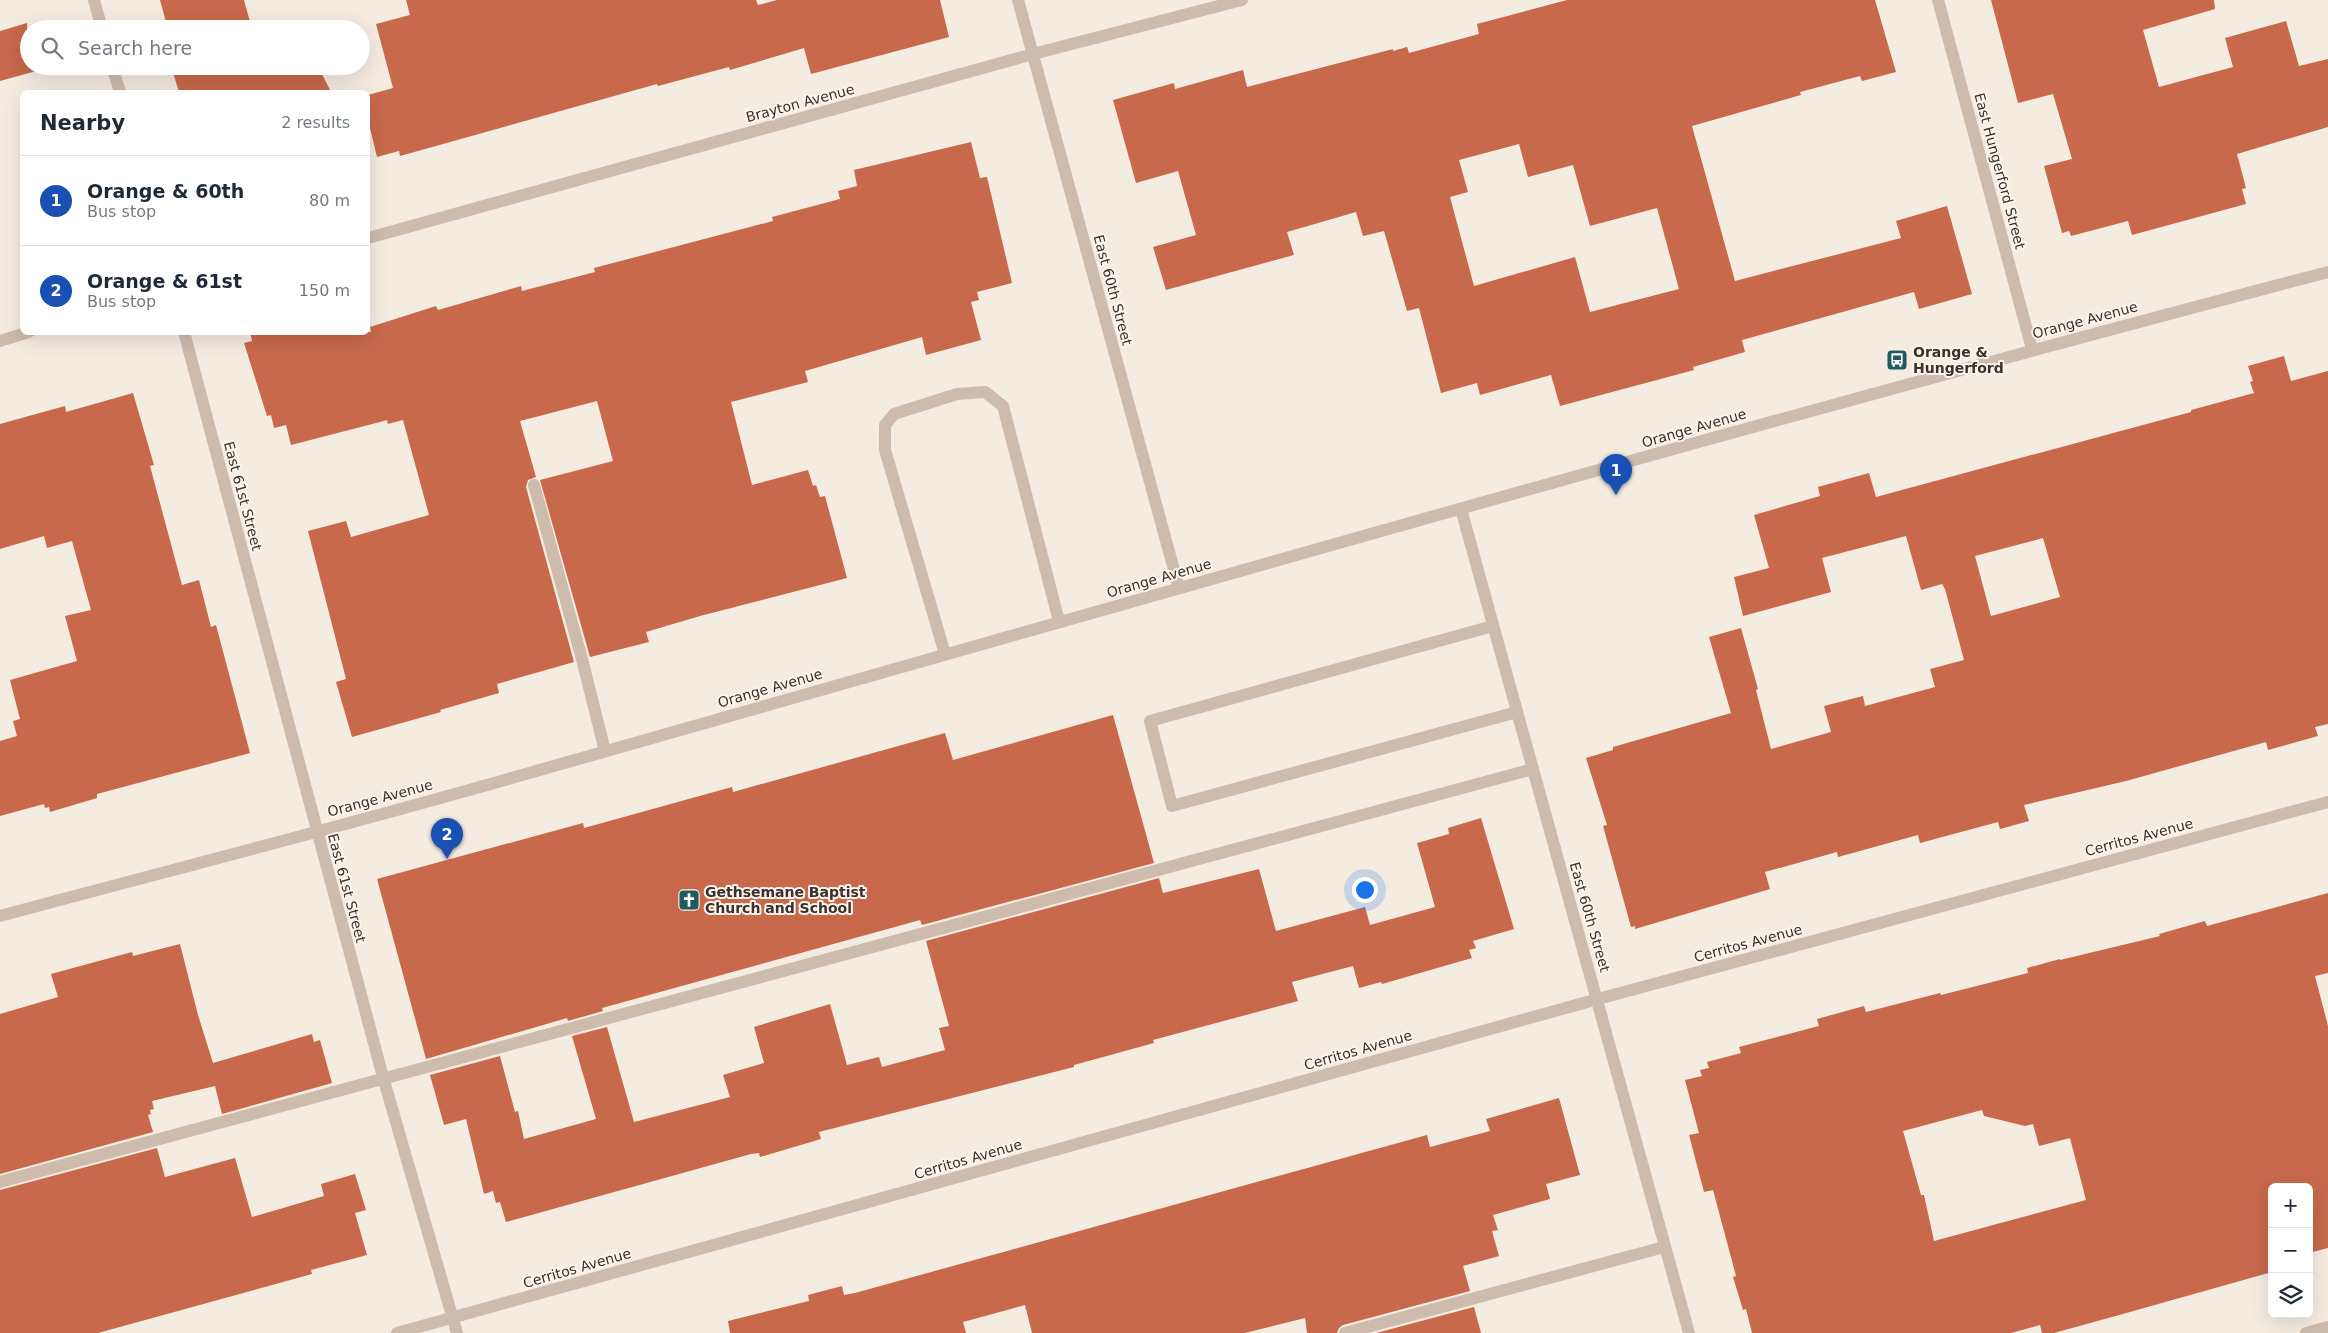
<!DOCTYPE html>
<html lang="en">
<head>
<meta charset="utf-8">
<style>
	body { margin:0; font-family:"DejaVu Sans",sans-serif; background:#f2f2f3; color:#1f2937 }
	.controls { position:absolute; right:15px; bottom:15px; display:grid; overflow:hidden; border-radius:8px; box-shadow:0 5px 20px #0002 }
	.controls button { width:45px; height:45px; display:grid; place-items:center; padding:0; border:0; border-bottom:1px solid #e0e1e3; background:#fff; color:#1f2937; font:25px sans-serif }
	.you { position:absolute; left:1364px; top:889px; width:18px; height:18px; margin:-12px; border:4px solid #fff; border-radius:50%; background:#1a73e8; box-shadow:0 0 0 8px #1a73e833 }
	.badge { display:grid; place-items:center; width:32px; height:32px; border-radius:50%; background:#7c3aed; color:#fff; font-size:16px; font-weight:700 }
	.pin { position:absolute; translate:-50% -41px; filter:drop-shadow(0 1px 2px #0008) }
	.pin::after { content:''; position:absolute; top:26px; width:18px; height:15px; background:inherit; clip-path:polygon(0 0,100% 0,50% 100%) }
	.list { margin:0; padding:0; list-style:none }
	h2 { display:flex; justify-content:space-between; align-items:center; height:65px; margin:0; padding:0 20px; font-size:21px }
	h2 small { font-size:16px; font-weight:400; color:#747a83 }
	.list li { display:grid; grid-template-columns:32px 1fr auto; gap:15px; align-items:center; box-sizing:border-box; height:90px; padding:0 20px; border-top:1px solid #e0e1e3 }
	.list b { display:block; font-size:19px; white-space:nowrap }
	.list p { margin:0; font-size:16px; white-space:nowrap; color:#747a83 }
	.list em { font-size:16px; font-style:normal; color:#747a83 }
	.icon { flex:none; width:28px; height:28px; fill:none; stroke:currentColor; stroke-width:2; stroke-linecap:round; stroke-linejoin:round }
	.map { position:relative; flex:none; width:2328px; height:1333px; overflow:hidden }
	.search { position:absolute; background:#fff; box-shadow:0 5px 20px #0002; left:20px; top:20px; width:350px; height:55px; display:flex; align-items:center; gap:12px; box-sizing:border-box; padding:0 18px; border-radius:28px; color:#747a83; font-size:19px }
	.panel { position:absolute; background:#fff; box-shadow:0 5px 20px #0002; left:20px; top:90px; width:350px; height:245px; border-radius:8px }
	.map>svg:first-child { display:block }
</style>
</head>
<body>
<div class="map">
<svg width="2328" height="1333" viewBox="0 0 2328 1333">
	<rect width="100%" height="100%" fill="#f4ebe1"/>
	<!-- building -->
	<g fill="#c8694b" fill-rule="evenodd">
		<path d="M 160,0 L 244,0 L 252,29 L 168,29 Z"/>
		<path d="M 406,0 L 756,0 L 758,5 L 777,0 L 940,0 L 949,37 L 811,74 L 804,48 L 730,70 L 729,67 L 658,86 L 657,84 L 400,156 L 399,151 L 377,157 L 368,120 L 368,95 L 393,88 L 376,24 L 410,15 Z"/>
		<path d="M 1567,0 L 1875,0 L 1896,72 L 1862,81 L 1860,76 L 1800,92 L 1801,95 L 1692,126 L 1735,281 L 1901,238 L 1896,221 L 1947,206 L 1972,294 L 1919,309 L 1914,292 L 1742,340 L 1745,352 L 1693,367 L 1694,370 L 1560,406 L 1551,375 L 1480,395 L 1477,383 L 1441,393 L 1419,308 L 1407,311 L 1384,231 L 1363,236 L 1356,212 L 1287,232 L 1294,255 L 1166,290 L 1153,247 L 1196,235 L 1178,171 L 1136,183 L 1113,100 L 1174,83 L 1175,89 L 1243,70 L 1247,87 L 1393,49 L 1393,51 L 1407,47 L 1409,53 L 1479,34 L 1477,24 ZM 1519,144 L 1528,177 L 1573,165 L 1590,226 L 1657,208 L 1679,289 L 1590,312 L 1575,257 L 1474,286 L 1450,197 L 1468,192 L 1459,160 Z"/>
		<path d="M 1991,0 L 2214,0 L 2215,9 L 2143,30 L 2159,87 L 2233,67 L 2225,38 L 2286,21 L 2299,66 L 2328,59 L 2328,127 L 2237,154 L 2246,188 L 2242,189 L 2246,204 L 2132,235 L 2128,221 L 2071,236 L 2069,231 L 2062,233 L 2044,166 L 2072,159 L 2053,94 L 2018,103 Z"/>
		<path d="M 27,23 L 29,66 L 39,66 L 40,70 L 0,81 L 0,31 Z"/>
		<path d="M 171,66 L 318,66 L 331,92 L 179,92 Z"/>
		<path d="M 971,142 L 980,178 L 987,177 L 1012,283 L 977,292 L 979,300 L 971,302 L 981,340 L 926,355 L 922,337 L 805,371 L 808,382 L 731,402 L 752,485 L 808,470 L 813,486 L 816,485 L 820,497 L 825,496 L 847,578 L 700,616 L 646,632 L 649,642 L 590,657 L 540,480 L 613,461 L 597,401 L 520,421 L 536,477 L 528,480 L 526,487 L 574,662 L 497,684 L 499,693 L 440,710 L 441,712 L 352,737 L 336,682 L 346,679 L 308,531 L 346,521 L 351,537 L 429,515 L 403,420 L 388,424 L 387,420 L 380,422 L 291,445 L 286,425 L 274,428 L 271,415 L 267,416 L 244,343 L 252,341 L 250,332 L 371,332 L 370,327 L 436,306 L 438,310 L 521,286 L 522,291 L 595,272 L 594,268 L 773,221 L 772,217 L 840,199 L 838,191 L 857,186 L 854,170 Z"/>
		<path d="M 2284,356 L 2291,381 L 2328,371 L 2328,724 L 2315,727 L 2318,736 L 2268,750 L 2266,742 L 2126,781 L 2024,805 L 2029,821 L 2000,829 L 1998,822 L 1920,843 L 1918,835 L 1838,857 L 1837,852 L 1765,872 L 1770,889 L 1635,929 L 1635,926 L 1631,927 L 1603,826 L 1607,825 L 1586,758 L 1613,750 L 1613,747 L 1731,713 L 1709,637 L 1741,628 L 1758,689 L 1756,690 L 1771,749 L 1831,732 L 1824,706 L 1863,696 L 1865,706 L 1935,687 L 1930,669 L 1964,660 L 1945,589 L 1942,584 L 1921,590 L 1906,536 L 1822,558 L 1831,592 L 1743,616 L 1734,577 L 1769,568 L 1754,515 L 1820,496 L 1818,487 L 1869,473 L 1876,497 L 2191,412 L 2191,410 L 2254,393 L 2250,382 L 2253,381 L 2248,366 ZM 2043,538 L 2060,597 L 1991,616 L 1975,556 Z"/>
		<path d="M 133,393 L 154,465 L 150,466 L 182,585 L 199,580 L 211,627 L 216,625 L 250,753 L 97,794 L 97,798 L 50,812 L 49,807 L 45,808 L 44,804 L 0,816 L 0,741 L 17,736 L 13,721 L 20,719 L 10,680 L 77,661 L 65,616 L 91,610 L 72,541 L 47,548 L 44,536 L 0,549 L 0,424 L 65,406 L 66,412 Z"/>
		<path d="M 1113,715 L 1154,863 L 922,925 L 920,920 L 602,1008 L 603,1011 L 568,1021 L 567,1018 L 426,1059 L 377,879 L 583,823 L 584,828 L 732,787 L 733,792 L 945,733 L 953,760 Z"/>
		<path d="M 1481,818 L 1514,929 L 1473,941 L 1476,948 L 1469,950 L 1472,958 L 1382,984 L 1381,982 L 1359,988 L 1353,966 L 1292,982 L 1298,1001 L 1153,1040 L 1154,1043 L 1074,1065 L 1074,1067 L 819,1132 L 821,1139 L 760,1157 L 759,1153 L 751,1154 L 506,1222 L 500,1202 L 496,1203 L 493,1191 L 484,1194 L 466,1119 L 444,1125 L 430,1075 L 500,1056 L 515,1112 L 518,1111 L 524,1139 L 596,1119 L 572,1036 L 607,1027 L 634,1122 L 730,1097 L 723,1075 L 764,1063 L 754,1027 L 830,1004 L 847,1065 L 879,1057 L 882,1067 L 945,1050 L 939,1028 L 949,1026 L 926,941 L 1159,878 L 1163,893 L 1259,869 L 1276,931 L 1365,907 L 1370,925 L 1435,907 L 1417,843 L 1449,834 L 1448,828 Z"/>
		<path d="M 2328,893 L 2328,973 L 2315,976 L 2328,1026 L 2328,1248 L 2309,1253 L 2309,1187 L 2272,1187 L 2272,1272 L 2112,1317 L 2054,1333 L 2042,1333 L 2040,1325 L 2011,1333 L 1752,1333 L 1746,1309 L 1743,1310 L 1733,1277 L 1736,1276 L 1713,1190 L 1704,1192 L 1689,1135 L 1699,1133 L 1685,1080 L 1702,1076 L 1700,1070 L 1709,1068 L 1707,1062 L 1741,1053 L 1739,1047 L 1819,1026 L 1817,1019 L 1864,1006 L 1866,1012 L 1940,993 L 1941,995 L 2028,973 L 2027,968 L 2060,959 L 2060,960 L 2160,936 L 2159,934 L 2205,921 L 2207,926 ZM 1982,1110 L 1984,1116 L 2025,1126 L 2033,1124 L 2039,1146 L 2070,1138 L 2086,1200 L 1934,1241 L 1924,1195 L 1921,1195 L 1903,1131 Z"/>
		<path d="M 180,944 L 198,1015 L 213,1063 L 312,1034 L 314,1042 L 320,1040 L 332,1083 L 222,1114 L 215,1086 L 152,1101 L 154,1109 L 150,1110 L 151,1114 L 148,1115 L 153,1132 L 0,1174 L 0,1014 L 58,997 L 51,974 L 132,952 L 133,956 Z"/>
		<path d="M 1559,1098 L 1580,1175 L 1546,1184 L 1550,1199 L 1493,1215 L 1498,1230 L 1492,1231 L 1499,1256 L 1463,1266 L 1470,1291 L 1343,1325 L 1339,1328 L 1337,1333 L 1307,1333 L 1305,1318 L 1245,1333 L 1032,1333 L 1025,1305 L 963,1322 L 966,1333 L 730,1333 L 728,1321 L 809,1301 L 808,1295 L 842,1286 L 844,1295 L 855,1293 L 1427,1135 L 1430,1147 L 1490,1131 L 1486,1119 Z"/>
		<path d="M 157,1148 L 165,1177 L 235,1158 L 252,1217 L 324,1196 L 321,1184 L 355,1174 L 366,1210 L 355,1213 L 367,1255 L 311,1270 L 312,1274 L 98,1333 L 0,1333 L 0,1190 Z"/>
		<path d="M 1474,1307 L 1481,1333 L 1376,1333 Z"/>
	</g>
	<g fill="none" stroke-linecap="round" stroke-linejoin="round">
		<!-- service -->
		<g stroke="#cdbbac" stroke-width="12">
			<path d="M 534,485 L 582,659 L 605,751"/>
			<path d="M 1493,626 L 1150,721 L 1172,806 L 1517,712"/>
			<path d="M 945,654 L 885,450 L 885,425 L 894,414 L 957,394 L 985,392 L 1003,406 L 1059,621"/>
			<path d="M 0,1182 L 1533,769"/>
			<path d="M 1345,1333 L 1664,1247"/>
		</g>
		<!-- minor -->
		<g stroke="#cdbbac" stroke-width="12">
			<path d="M 94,0 L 102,29"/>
			<path d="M 1018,0 L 1179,588"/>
			<path d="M 1938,0 L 2032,349"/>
			<path d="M 112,66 L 120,92"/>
			<path d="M 368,238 L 1033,54 L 1242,0"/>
			<path d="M 184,332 L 383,1077 L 457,1333"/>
			<path d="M 0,341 L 29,332"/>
			<path d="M 1461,509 L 1689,1333"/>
			<path d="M 397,1333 L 1598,999 L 2328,802"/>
			<path d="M 2306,1333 L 2328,1327"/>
		</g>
		<!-- tertiary -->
		<path stroke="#cdbbac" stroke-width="12" d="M 0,916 C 156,874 313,834 469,790 C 1088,615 1705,435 2328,272"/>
	</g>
	<!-- icons -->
	<defs>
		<g id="bus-square" transform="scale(1.125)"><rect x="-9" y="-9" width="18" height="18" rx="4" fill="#1f5a5e" stroke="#fbf5ee"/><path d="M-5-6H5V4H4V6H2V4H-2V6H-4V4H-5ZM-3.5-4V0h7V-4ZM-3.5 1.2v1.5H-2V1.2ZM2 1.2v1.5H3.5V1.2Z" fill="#fff"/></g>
		<g id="church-square" transform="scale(1.125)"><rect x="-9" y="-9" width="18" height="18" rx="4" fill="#1f5a5e" stroke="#fbf5ee"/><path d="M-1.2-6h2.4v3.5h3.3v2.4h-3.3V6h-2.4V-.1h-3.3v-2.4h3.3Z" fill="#fff"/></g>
	</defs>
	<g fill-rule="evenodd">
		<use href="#bus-square" x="1897" y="360"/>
		<use href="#church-square" x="689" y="900"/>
	</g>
	<g text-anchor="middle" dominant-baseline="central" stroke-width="4" stroke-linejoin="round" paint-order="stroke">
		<!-- street labels -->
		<g font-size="14" fill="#3b302b" stroke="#fbf5ee">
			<text transform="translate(800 103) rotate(-15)">Brayton Avenue</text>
			<text transform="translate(2000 171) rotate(75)">East Hungerford Street</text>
			<text transform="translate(1113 290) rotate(75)">East 60th Street</text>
			<text transform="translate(2085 320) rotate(-15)">Orange Avenue</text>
			<text transform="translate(1694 428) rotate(-16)">Orange Avenue</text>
			<text transform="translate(243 496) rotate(75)">East 61st Street</text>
			<text transform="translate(1159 578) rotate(-16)">Orange Avenue</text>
			<text transform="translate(770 688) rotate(-16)">Orange Avenue</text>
			<text transform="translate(380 798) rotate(-15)">Orange Avenue</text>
			<text transform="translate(2139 837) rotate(-15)">Cerritos Avenue</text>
			<text transform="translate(347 888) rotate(75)">East 61st Street</text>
			<text transform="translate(1590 917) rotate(74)">East 60th Street</text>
			<text transform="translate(1748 943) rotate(-15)">Cerritos Avenue</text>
			<text transform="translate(1358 1050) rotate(-16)">Cerritos Avenue</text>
			<text transform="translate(968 1159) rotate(-16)">Cerritos Avenue</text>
			<text transform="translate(577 1268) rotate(-16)">Cerritos Avenue</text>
		</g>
		<!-- poi labels -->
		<g font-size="14" font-weight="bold" fill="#3b302b" stroke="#fbf5ee" text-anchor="start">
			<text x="1913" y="352">Orange &amp;<tspan x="1913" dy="16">Hungerford</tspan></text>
			<text x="705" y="892">Gethsemane Baptist<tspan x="705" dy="16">Church and School</tspan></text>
		</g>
	</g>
</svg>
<div class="controls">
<button>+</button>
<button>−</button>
<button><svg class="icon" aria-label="layers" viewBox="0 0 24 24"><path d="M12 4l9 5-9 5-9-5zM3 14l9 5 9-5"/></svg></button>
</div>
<div class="you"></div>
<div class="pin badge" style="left:1616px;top:495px;background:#1a4fb4">1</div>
<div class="pin badge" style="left:447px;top:859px;background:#1a4fb4">2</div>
<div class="search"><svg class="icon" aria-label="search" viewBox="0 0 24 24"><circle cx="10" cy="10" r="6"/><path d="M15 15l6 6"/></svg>Search here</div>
<section class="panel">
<h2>Nearby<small>2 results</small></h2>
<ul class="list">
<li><span class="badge" style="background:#1a4fb4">1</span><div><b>Orange &amp; 60th</b><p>Bus stop</p></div><em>80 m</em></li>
<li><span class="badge" style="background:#1a4fb4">2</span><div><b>Orange &amp; 61st</b><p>Bus stop</p></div><em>150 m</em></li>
</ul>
</section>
</div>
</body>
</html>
